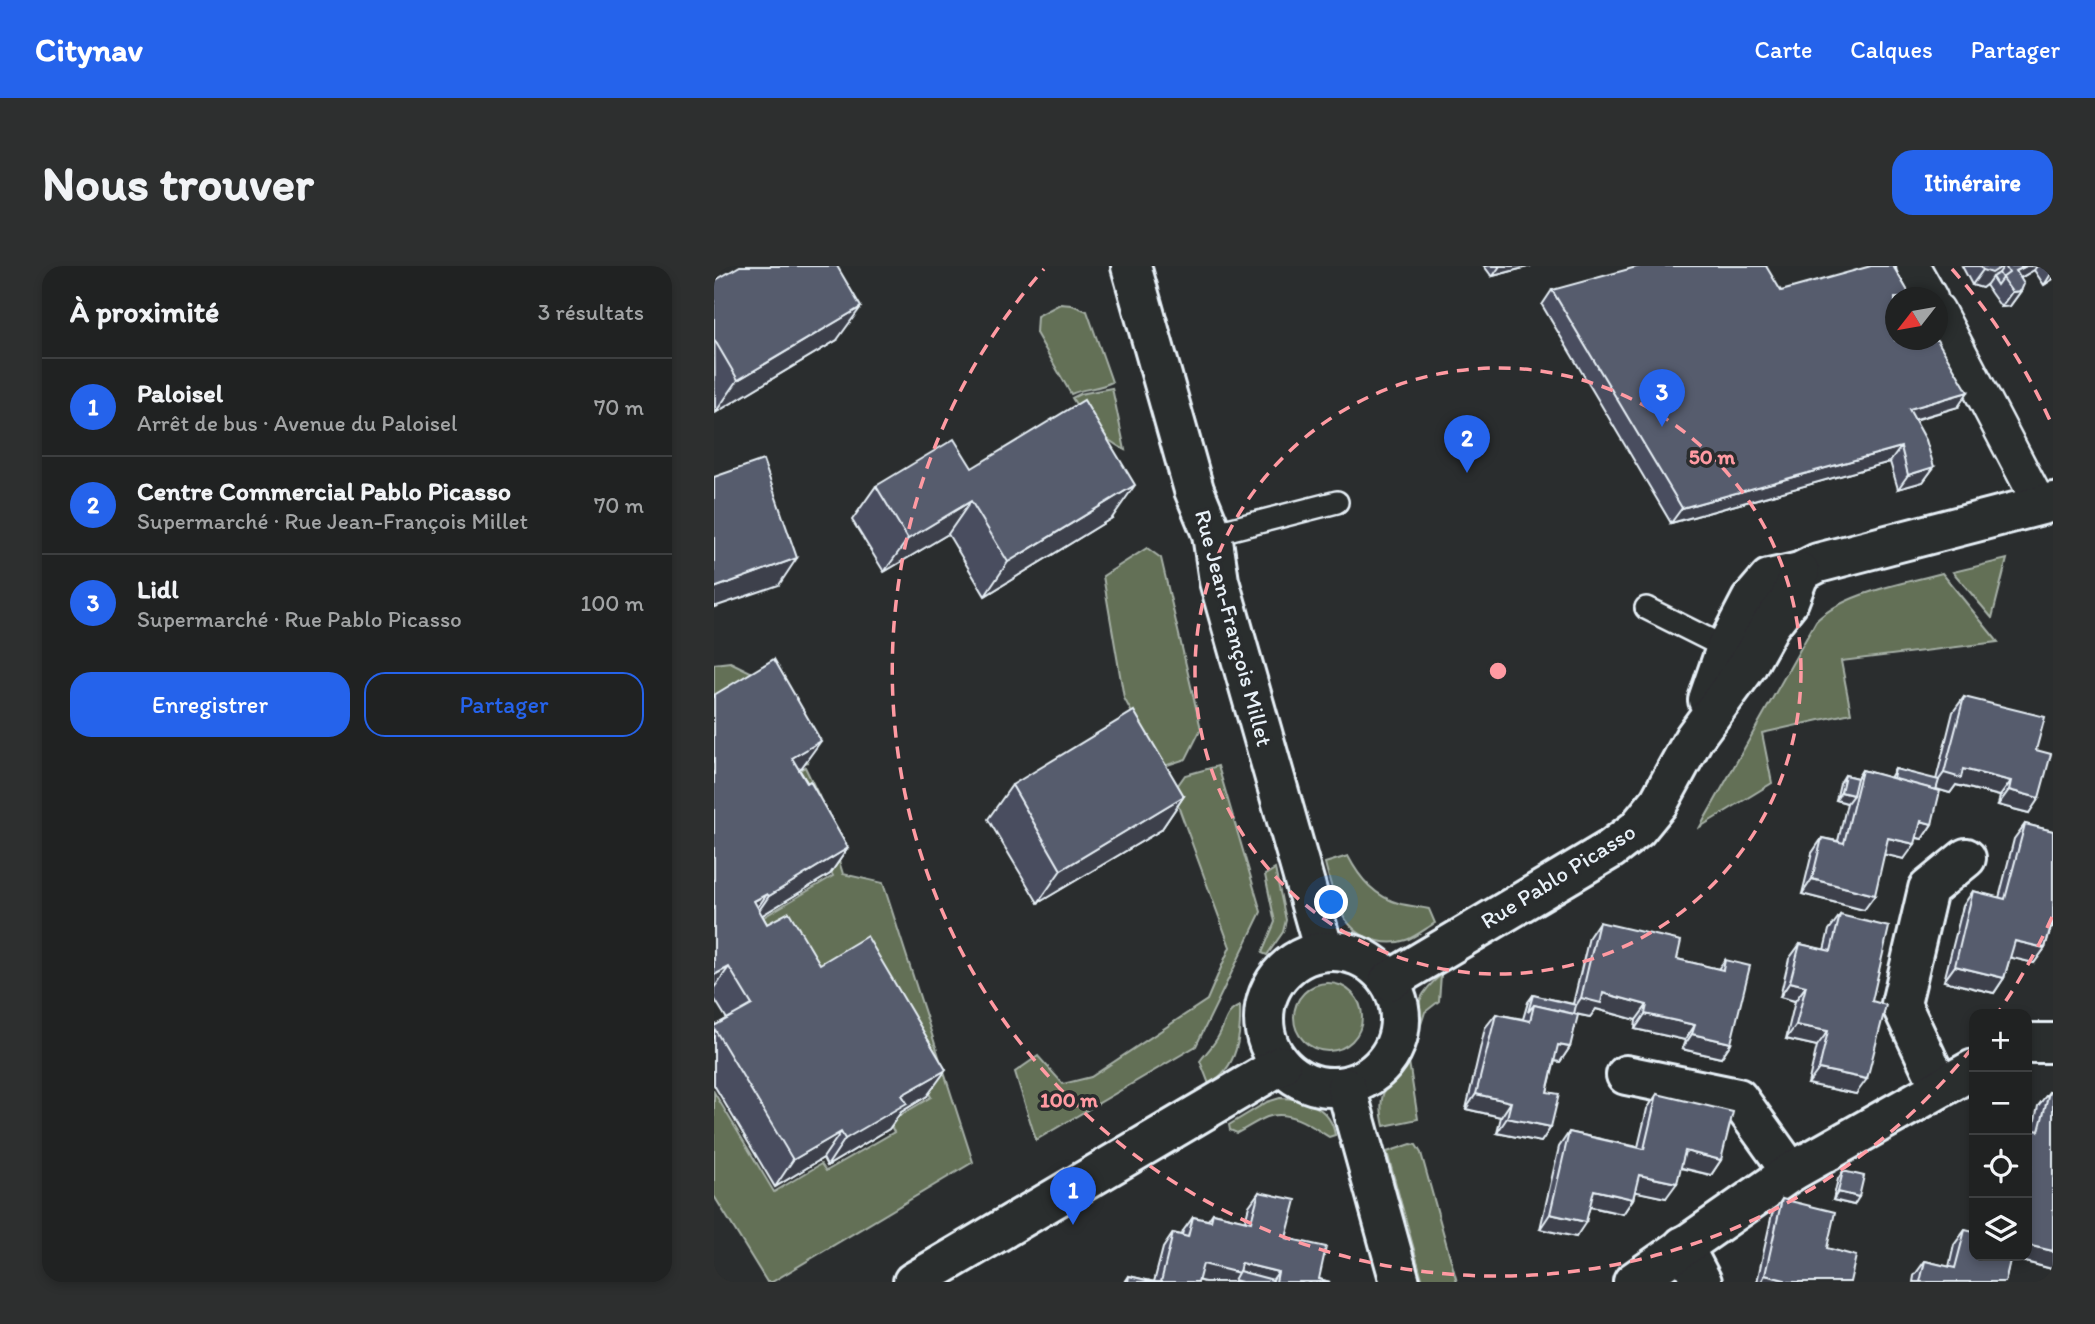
<!DOCTYPE html>
<html lang="fr">
<head>
<meta charset="utf-8">
<style>
	body { margin:0; font-family:Itim,sans-serif; background:#2d2f2f; color:#f1f3f6 }
	.controls { position:absolute; right:21px; bottom:21px; display:grid; overflow:hidden; border-radius:14px; box-shadow:0 4px 10px #0003 }
	.controls button { width:63px; height:63px; display:grid; place-items:center; padding:0; border:0; border-bottom:2px solid #3d3f40; background:#202222; color:#f1f3f6; font:35px sans-serif }
	.compass { position:absolute; left:1171px; top:21px; width:63px; height:63px; border-radius:50%; background:#202222; box-shadow:0 4px 10px #0003; rotate:239deg }
	.you { position:absolute; left:618px; top:637px; width:24px; height:24px; margin:-18px; border:5px solid #fff; border-radius:50%; background:#1a73e8; box-shadow:0 0 0 10px #1a73e833 }
	.badge { display:grid; place-items:center; width:46px; height:46px; border-radius:50%; background:#2563eb; color:#fff; font-size:23px; font-weight:700 }
	.pin { position:absolute; translate:-50% -58px; filter:drop-shadow(0 2px 4px #0008) }
	.pin::after { content:''; position:absolute; top:37px; width:24px; height:21px; background:inherit; clip-path:polygon(0 0,100% 0,50% 100%) }
	.list { margin:0; padding:0; list-style:none }
	h2 { display:flex; justify-content:space-between; align-items:center; height:91px; margin:0; padding:0 28px; font-size:30px }
	h2 small { font-size:23px; font-weight:400; color:#a2a4a5 }
	.list li { display:grid; grid-template-columns:46px 1fr auto; gap:21px; align-items:center; box-sizing:border-box; height:98px; padding:0 28px; border-top:2px solid #3d3f40 }
	.list b { display:block; font-size:26px; white-space:nowrap }
	.list p { margin:0; font-size:23px; white-space:nowrap; color:#a2a4a5 }
	.list em { font-size:23px; font-style:normal; color:#a2a4a5 }
	.actions { display:flex; gap:14px; padding:21px 28px }
	.actions a { flex:1; padding:16px 0; border:2px solid #2563eb; border-radius:21px; text-align:center; font-size:24px; color:#2563eb }
	.actions .main { background:#2563eb; color:#fff }
	.icon { flex:none; width:38px; height:38px; fill:none; stroke:currentColor; stroke-width:2; stroke-linecap:round; stroke-linejoin:round }
	.map { position:relative; flex:none; width:1339px; height:1016px; overflow:hidden; border-radius:21px }
	header { display:flex; align-items:center; gap:42px; box-sizing:border-box; height:98px; padding:0 35px; background:#2563eb; color:#fff }
	header strong { font-size:33px }
	nav { display:flex; gap:38px; margin-inline-start:auto; font-size:24px }
	.intro { display:flex; align-items:center; justify-content:space-between; box-sizing:border-box; height:168px; padding:0 42px }
	h1 { margin:0; font-size:49px }
	.button { padding:18px 32px; border-radius:21px; background:#2563eb; color:#fff; font-size:24px; font-weight:700 }
	main { display:flex; gap:42px; padding:0 42px }
	aside { flex:1; background:#202222; border-radius:21px; box-shadow:0 4px 10px #0003 }
	.map>svg:first-child { display:block }
</style>
</head>
<body>
<header>
<strong>Citynav</strong>
<nav><a>Carte</a><a>Calques</a><a>Partager</a></nav>
</header>
<div class="intro"><h1>Nous trouver</h1><a class="button">Itinéraire</a></div>
<main>
<aside>
<h2>À proximité<small>3 résultats</small></h2>
<ul class="list">
<li><span class="badge">1</span><div><b>Paloisel</b><p>Arrêt de bus · Avenue du Paloisel</p></div><em>70 m</em></li>
<li><span class="badge">2</span><div><b>Centre Commercial Pablo Picasso</b><p>Supermarché · Rue Jean-François Millet</p></div><em>70 m</em></li>
<li><span class="badge">3</span><div><b>Lidl</b><p>Supermarché · Rue Pablo Picasso</p></div><em>100 m</em></li>
</ul>
<div class="actions"><a class="main">Enregistrer</a><a>Partager</a></div>
</aside>
<div class="map">
<svg width="1339" height="1016" viewBox="0 0 1339 1016">
	<rect width="100%" height="100%" fill="#2a2d2e"/>
	<filter id="ink" filterUnits="userSpaceOnUse"><feTurbulence type="fractalNoise" baseFrequency=".0143" numOctaves="2"/><feDisplacementMap in="SourceGraphic" scale="14" xChannelSelector="R" yChannelSelector="G"/><feConvolveMatrix kernelMatrix="1 2 1 2 8 2 1 2 1" color-interpolation-filters="sRGB"/></filter>
	<g filter="url(#ink)">
		<!-- green -->
		<g fill="#636f56" stroke="#a6b0a7" stroke-width="2">
			<path d="M 346,38 L 358,39 L 373,45 L 398,116 C 385,123 370,122 357,128 L 322,67 L 323,50 Z"/>
			<path d="M 398,122 L 411,184 C 388,172 372,155 358,132 L 366,128 Z"/>
			<path d="M 433,282 L 447,292 L 487,463 L 472,493 L 447,501 L 410,432 L 389,310 Z"/>
			<path d="M 1293,293 L 1278,352 L 1239,306 Z"/>
			<path d="M 1228,307 L 1284,376 L 1127,395 L 1137,447 L 1048,467 L 1058,517 L 986,561 L 1102,355 C 1132,326 1188,318 1228,307 Z"/>
			<path d="M 16,396 L 47,411 L 75,438 L 94,496 L 91,497 L 0,441 L 0,398 Z"/>
			<path d="M 504,500 L 547,646 L 482,780 L 322,874 L 301,806 L 324,790 L 349,818 L 377,811 L 493,734 L 516,681 L 459,526 L 471,509 Z"/>
			<path d="M 91,501 L 105,530 L 129,608 L 169,617 L 259,896 L 58,1016 L 53,1016 L 0,930 L 0,826 L 60,926 L 107,898 L 112,905 L 180,866 L 175,856 L 217,831 L 137,693 L 89,721 L 36,659 L 119,610 L 66,516 Z"/>
			<path d="M 634,590 C 646,613 661,631 687,638 C 696,640 706,641 715,643 L 721,657 C 711,663 701,671 692,674 C 683,677 672,677 664,675 C 627,668 619,628 611,597 Z"/>
			<path d="M 561,603 L 572,654 L 569,666 L 553,689 L 548,687 L 561,656 L 551,609 Z"/>
			<path d="M 727,709 L 725,735 L 711,746 L 695,796 L 704,853 L 670,860 C 660,819 680,818 693,786 C 706,752 694,736 727,709 Z"/>
			<circle cx="614" cy="751" r="34"/>
			<path d="M 526,740 C 527,769 524,802 495,818 L 486,795 C 492,787 499,780 504,771 C 512,758 510,746 526,740 Z"/>
			<path d="M 566,832 C 591,832 617,842 621,869 L 615,871 C 598,860 575,843 553,851 C 543,855 533,862 523,867 L 516,864 L 515,859 L 553,836 Z"/>
			<path d="M 697,878 L 702,879 L 707,887 L 743,1016 L 709,1016 L 673,886 Z"/>
		</g>
		<g fill="none" stroke-linecap="round" stroke-linejoin="round">
			<!-- service casing -->
			<g stroke="#e8f1f8" stroke-width="26">
				<g id="service">
					<path d="M 498,268 L 623,236"/>
					<path d="M 932,342 L 1012,382"/>
				</g>
			</g>
			<!-- pedestrian casing -->
			<g stroke="#e8f1f8" stroke-width="37">
				<g id="pedestrian">
					<path d="M 1199,0 L 1217,32"/>
					<path d="M 1224,44 L 1326,239"/>
				</g>
			</g>
			<!-- minor casing -->
			<g stroke="#e8f1f8" stroke-width="44">
				<g id="minor">
					<path d="M 417,0 L 480,224 L 498,268 L 505,315 L 610,685"/>
					<path d="M 994,434 L 1012,382 L 1037,334 L 1055,313 L 1086,306 L 1104,297 L 1339,236"/>
					<circle cx="618" cy="753" r="68"/>
					<path d="M 675,715 L 897,583 L 923,563 L 945,536 L 980,472 L 1033,400 L 1056,359 L 1075,335 L 1086,306"/>
					<path d="M 1313,777 L 1339,777"/>
					<path d="M 912,809 L 1024,832 L 1077,906"/>
					<path d="M 632,821 L 686,1016"/>
					<path d="M 1226,821 L 1187,738 L 1214,623 L 1252,592"/>
					<path d="M 969,980 L 988,1016"/>
					<path d="M 199,1016 L 567,799"/>
					<path d="M 919,1016 L 1077,906 L 1260,803"/>
				</g>
			</g>
			<!-- service -->
			<use href="#service" stroke="#2a2d2e" stroke-width="21"/>
			<!-- pedestrian -->
			<use href="#pedestrian" stroke="#2a2d2e" stroke-width="32"/>
			<!-- minor -->
			<use href="#minor" stroke="#2a2d2e" stroke-width="38"/>
		</g>
		<!-- wall -->
		<g fill="#4a4e5e" stroke="#e8f1f8" stroke-width="2">
			<path d="M 770,0 L 817,0 L 779,10 L 776,8 Z"/>
			<path d="M 1248,0 L 1339,0 L 1339,13 L 1330,19 L 1320,4 L 1307,12 L 1307,25 L 1296,40 L 1287,41 L 1277,27 L 1272,19 L 1273,18 L 1268,22 L 1258,19 Z"/>
			<path d="M 0,15 L 123,74 L 1,147 Z"/>
			<path d="M 838,24 L 1067,25 L 1244,141 L 1201,154 L 1220,201 L 1209,216 L 1184,223 L 1176,196 L 957,257 L 828,39 Z"/>
			<path d="M 258,202 L 398,252 L 271,330 L 234,268 L 170,306 L 138,254 L 162,220 Z"/>
			<path d="M 0,429 L 88,501 L 85,503 L 134,582 L 116,608 L 48,649 L 53,658 L 106,698 L 213,830 L 187,846 L 175,863 L 113,900 L 109,892 L 61,921 L 0,819 L 0,760 L 13,753 L 0,732 Z"/>
			<path d="M 1250,431 L 1322,484 L 1315,547 L 1284,539 L 1286,530 L 1242,519 L 1236,527 L 1223,523 L 1218,558 L 1208,573 L 1202,572 L 1190,593 L 1170,588 L 1150,644 L 1088,628 L 1098,587 L 1108,572 L 1124,575 L 1133,537 L 1122,534 L 1126,517 L 1131,509 L 1143,512 L 1148,504 L 1176,512 L 1181,503 L 1222,514 L 1239,446 Z"/>
			<path d="M 298,519 L 470,530 L 447,564 L 324,637 L 274,553 Z"/>
			<path d="M 1311,558 L 1339,565 L 1339,662 L 1337,662 L 1331,682 L 1320,697 L 1296,691 L 1290,712 L 1280,727 L 1230,715 L 1249,640 L 1259,625 L 1285,632 L 1300,573 Z"/>
			<path d="M 1126,649 L 1158,735 L 1142,828 L 1094,818 L 1103,780 L 1072,773 L 1081,735 L 1066,731 L 1075,693 L 1086,678 L 1110,684 L 1115,664 Z"/>
			<path d="M 885,656 L 963,693 L 1004,703 L 1011,694 L 1017,777 L 1007,792 L 968,783 L 971,774 L 921,763 L 922,754 L 882,743 L 876,751 L 860,748 L 856,781 L 846,796 L 841,795 L 833,826 L 837,861 L 827,876 L 783,867 L 787,851 L 752,843 L 771,762 L 782,748 L 809,753 L 814,736 L 819,729 L 859,738 L 875,671 Z"/>
			<path d="M 1335,826 L 1339,827 L 1339,1001 L 1338,1003 L 1296,992 L 1291,1016 L 1199,1016 L 1200,1010 L 1211,995 L 1235,1001 L 1240,979 L 1251,964 L 1313,990 L 1313,862 L 1319,863 L 1324,840 Z"/>
			<path d="M 943,828 L 1007,894 L 997,909 L 966,902 L 952,932 L 921,925 L 919,933 L 909,948 L 876,941 L 862,971 L 826,963 L 845,881 L 855,866 L 924,881 L 933,843 Z"/>
			<path d="M 1129,905 L 1140,939 L 1119,934 L 1124,913 Z"/>
			<path d="M 545,926 L 572,972 L 605,1013 L 616,1016 L 491,1016 L 485,1014 L 484,1016 L 411,1016 L 415,1010 L 440,1016 L 449,982 L 459,967 L 468,969 L 469,965 L 479,951 L 494,954 L 499,947 L 531,955 L 535,940 Z"/>
			<path d="M 1068,933 L 1113,982 L 1136,1016 L 1043,1016 L 1058,948 Z"/>
		</g>
		<!-- shaded-wall -->
		<g fill="#3c404c" stroke="#e8f1f8" stroke-width="2">
			<path d="M 786,0 L 817,0 L 779,10 Z"/>
			<path d="M 1290,0 L 1280,14 L 1278,11 L 1273,18 L 1268,22 L 1258,19 L 1269,4 Z"/>
			<path d="M 1312,0 L 1323,0 L 1320,4 L 1292,20 L 1302,5 Z"/>
			<path d="M 1339,5 L 1339,13 L 1330,19 Z"/>
			<path d="M 1307,25 L 1296,40 L 1287,41 L 1298,26 Z"/>
			<path d="M 147,41 L 123,74 L 1,147 L 24,114 Z"/>
			<path d="M 1254,126 L 1244,141 L 1185,158 L 1195,143 Z"/>
			<path d="M 1187,181 L 1176,196 L 957,257 L 968,242 Z"/>
			<path d="M 1220,201 L 1209,216 L 1184,223 L 1194,209 Z"/>
			<path d="M 421,219 L 398,252 L 271,330 L 294,296 Z"/>
			<path d="M 257,235 L 234,268 L 170,306 L 194,273 Z"/>
			<path d="M 83,292 L 65,319 L 0,341 L 0,322 Z"/>
			<path d="M 107,475 L 88,501 L 60,518 L 78,492 Z"/>
			<path d="M 1249,503 L 1297,515 L 1286,530 L 1242,519 L 1236,527 L 1219,522 L 1230,507 Z"/>
			<path d="M 1295,524 L 1325,532 L 1315,547 L 1284,539 Z"/>
			<path d="M 1127,526 L 1139,529 L 1133,537 L 1122,534 Z"/>
			<path d="M 470,530 L 447,564 L 324,637 L 347,604 Z"/>
			<path d="M 1207,555 L 1218,558 L 1208,573 L 1196,570 Z"/>
			<path d="M 1174,572 L 1201,578 L 1190,593 L 1164,587 Z"/>
			<path d="M 134,582 L 116,608 L 37,656 L 55,630 Z"/>
			<path d="M 1098,613 L 1161,629 L 1150,644 L 1088,628 Z"/>
			<path d="M 53,628 L 35,654 L 40,635 Z"/>
			<path d="M 1301,675 L 1331,682 L 1320,697 L 1290,690 Z"/>
			<path d="M 1241,700 L 1290,712 L 1280,727 L 1230,715 Z"/>
			<path d="M 15,701 L 0,722 L 0,709 Z"/>
			<path d="M 1076,716 L 1092,720 L 1081,735 L 1066,731 Z"/>
			<path d="M 889,727 L 933,739 L 922,754 L 882,743 L 876,751 L 857,747 L 867,732 Z"/>
			<path d="M 931,748 L 981,759 L 971,774 L 921,763 Z"/>
			<path d="M 1082,759 L 1114,765 L 1103,780 L 1072,773 Z"/>
			<path d="M 978,768 L 1017,777 L 1007,792 L 968,783 Z"/>
			<path d="M 844,779 L 856,781 L 846,796 L 834,794 Z"/>
			<path d="M 1105,803 L 1153,813 L 1142,828 L 1094,818 Z"/>
			<path d="M 232,804 L 213,830 L 187,846 L 175,863 L 113,900 L 131,873 L 188,829 Z"/>
			<path d="M 762,828 L 797,836 L 787,851 L 752,843 Z"/>
			<path d="M 793,852 L 837,861 L 827,876 L 783,867 Z"/>
			<path d="M 127,866 L 109,892 L 61,921 L 79,894 Z"/>
			<path d="M 971,885 L 1007,894 L 997,909 L 960,900 Z"/>
			<path d="M 925,909 L 963,917 L 952,932 L 914,924 Z"/>
			<path d="M 880,924 L 919,933 L 909,948 L 869,939 Z"/>
			<path d="M 1124,926 L 1145,931 L 1140,939 L 1119,934 Z"/>
			<path d="M 836,948 L 872,956 L 862,971 L 826,963 Z"/>
			<path d="M 1313,979 L 1339,985 L 1339,1001 L 1338,1003 L 1289,990 L 1313,990 Z"/>
			<path d="M 527,997 L 564,1006 L 557,1016 L 491,1016 L 478,1013 L 489,998 Z"/>
			<path d="M 1051,1009 L 1071,1014 L 1070,1016 L 1047,1016 Z"/>
		</g>
		<!-- building -->
		<g fill="#565b6d" stroke="#e8f1f8" stroke-width="2">
			<path d="M 26,0 L 123,0 L 147,41 L 24,114 L 0,73 L 0,15 Z"/>
			<path d="M 926,0 L 1052,0 L 1067,25 L 1157,0 L 1179,0 L 1198,32 L 1181,32 L 1181,74 L 1223,74 L 1254,126 L 1195,143 L 1212,174 L 1220,201 L 1194,209 L 1187,181 L 968,242 L 838,24 Z"/>
			<path d="M 1266,0 L 1289,0 L 1278,7 L 1269,4 Z"/>
			<path d="M 1291,0 L 1312,0 L 1302,5 L 1310,18 L 1307,25 L 1298,26 L 1288,12 L 1295,7 Z"/>
			<path d="M 1285,7 L 1288,12 L 1283,19 L 1278,11 Z"/>
			<path d="M 370,134 L 421,219 L 294,296 L 257,235 L 194,273 L 162,220 L 240,173 L 258,202 Z"/>
			<path d="M 49,194 L 83,292 L 0,322 L 0,211 Z"/>
			<path d="M 60,393 L 107,475 L 78,492 L 93,517 L 96,515 L 134,582 L 55,630 L 53,628 L 40,635 L 53,658 L 75,646 L 106,698 L 153,670 L 232,804 L 188,829 L 193,837 L 131,873 L 127,866 L 79,894 L 0,762 L 0,760 L 38,739 L 15,701 L 0,709 L 0,429 Z"/>
			<path d="M 1250,431 L 1331,451 L 1322,484 L 1337,488 L 1325,532 L 1295,524 L 1297,515 L 1249,503 L 1247,512 L 1230,507 Z"/>
			<path d="M 420,445 L 470,530 L 347,604 L 298,519 Z"/>
			<path d="M 1181,503 L 1225,514 L 1222,524 L 1179,513 Z"/>
			<path d="M 1148,504 L 1226,525 L 1218,558 L 1207,555 L 1201,578 L 1174,572 L 1161,629 L 1098,613 L 1108,572 L 1130,577 Z"/>
			<path d="M 1131,509 L 1143,512 L 1139,529 L 1127,526 Z"/>
			<path d="M 1311,558 L 1339,565 L 1339,652 L 1331,682 L 1301,675 L 1290,712 L 1241,700 L 1259,625 L 1291,633 Z"/>
			<path d="M 1126,649 L 1175,661 L 1158,735 L 1172,739 L 1153,813 L 1105,803 L 1114,765 L 1082,759 L 1092,720 L 1076,716 L 1086,678 L 1117,685 Z"/>
			<path d="M 885,656 L 967,675 L 963,693 L 1009,704 L 1011,694 L 1036,700 L 1017,777 L 978,768 L 981,759 L 931,748 L 933,739 L 889,727 L 887,737 L 867,732 Z"/>
			<path d="M 819,729 L 862,739 L 860,748 L 820,739 L 814,746 Z"/>
			<path d="M 820,739 L 864,749 L 856,781 L 844,779 L 833,826 L 845,828 L 837,861 L 793,852 L 797,836 L 762,828 L 782,748 L 816,755 Z"/>
			<path d="M 1335,826 L 1339,827 L 1339,985 L 1313,979 L 1313,918 L 1317,901 L 1313,900 L 1313,862 L 1325,865 Z"/>
			<path d="M 943,828 L 1019,846 L 1007,894 L 971,885 L 963,917 L 925,909 L 919,933 L 880,924 L 872,956 L 836,948 L 855,866 L 930,883 Z"/>
			<path d="M 1129,905 L 1150,910 L 1145,931 L 1124,926 Z"/>
			<path d="M 545,926 L 582,934 L 572,972 L 612,981 L 605,1013 L 616,1016 L 562,1016 L 564,1006 L 527,997 L 525,1007 L 489,998 L 484,1016 L 447,1016 L 459,967 L 474,971 L 479,951 L 497,955 L 499,947 L 537,956 Z"/>
			<path d="M 1068,933 L 1121,946 L 1113,982 L 1142,990 L 1136,1016 L 1071,1016 L 1071,1014 L 1051,1009 Z"/>
			<path d="M 1251,964 L 1260,966 L 1260,990 L 1297,990 L 1291,1016 L 1206,1016 L 1211,995 L 1241,1002 Z"/>
			<path d="M 525,1005 L 559,1014 L 558,1016 L 528,1016 L 520,1014 Z"/>
			<path d="M 415,1010 L 441,1016 L 414,1016 Z"/>
		</g>
	</g>
	<!-- distance rings -->
	<g fill="none" stroke="#ff9aa2" stroke-width="3.5" stroke-dasharray="12 9">
		<circle cx="784" cy="405" r="303"/>
		<path d="M1338 651A606 606 0 0 1 1283 748M1258 782A606 606 0 1 1 330 3M1238 3A606 606 0 0 1 1338 159"/>
	</g>
	<g text-anchor="middle" dominant-baseline="central" stroke-width="7" stroke-linejoin="round" paint-order="stroke">
		<!-- street labels -->
		<g font-size="23" fill="#e8f1f8" stroke="#2a2d2e">
			<text transform="translate(520 362) rotate(75)">Rue Jean-François Millet</text>
			<text transform="translate(844 610) rotate(-32)">Rue Pablo Picasso</text>
		</g>
	</g>
	<circle cx="784" cy="405" r="10" fill="#ff9aa2" stroke="#2a2d2e" stroke-width="3.5"/>
	<g font-size="21" text-anchor="middle" font-weight="bold" fill="#ff9aa2" stroke="#2a2d2e" stroke-width="7" stroke-linejoin="round" paint-order="stroke">
		<text x="998" y="198">50 m</text>
		<text x="355" y="841">100 m</text>
	</g>
</svg>
<div class="controls">
<button>+</button>
<button>−</button>
<button><svg class="icon" aria-label="locate" viewBox="0 0 24 24"><circle cx="12" cy="12" r="6"/><path d="M12 2v4M12 18v4M2 12h4M18 12h4"/></svg></button>
<button><svg class="icon" aria-label="layers" viewBox="0 0 24 24"><path d="M12 4l9 5-9 5-9-5zM3 14l9 5 9-5"/></svg></button>
</div>
<svg class="compass" viewBox="-18 -18 36 36"><path d="M0-13l5 13h-10z" fill="#e53935"/><path d="M0 13l5-13h-10z" fill="#a2a4a5"/></svg>
<div class="you"></div>
<div class="pin badge" style="left:359px;top:959px">1</div>
<div class="pin badge" style="left:753px;top:207px">2</div>
<div class="pin badge" style="left:948px;top:161px">3</div>
</div>
</main>
</body>
</html>
